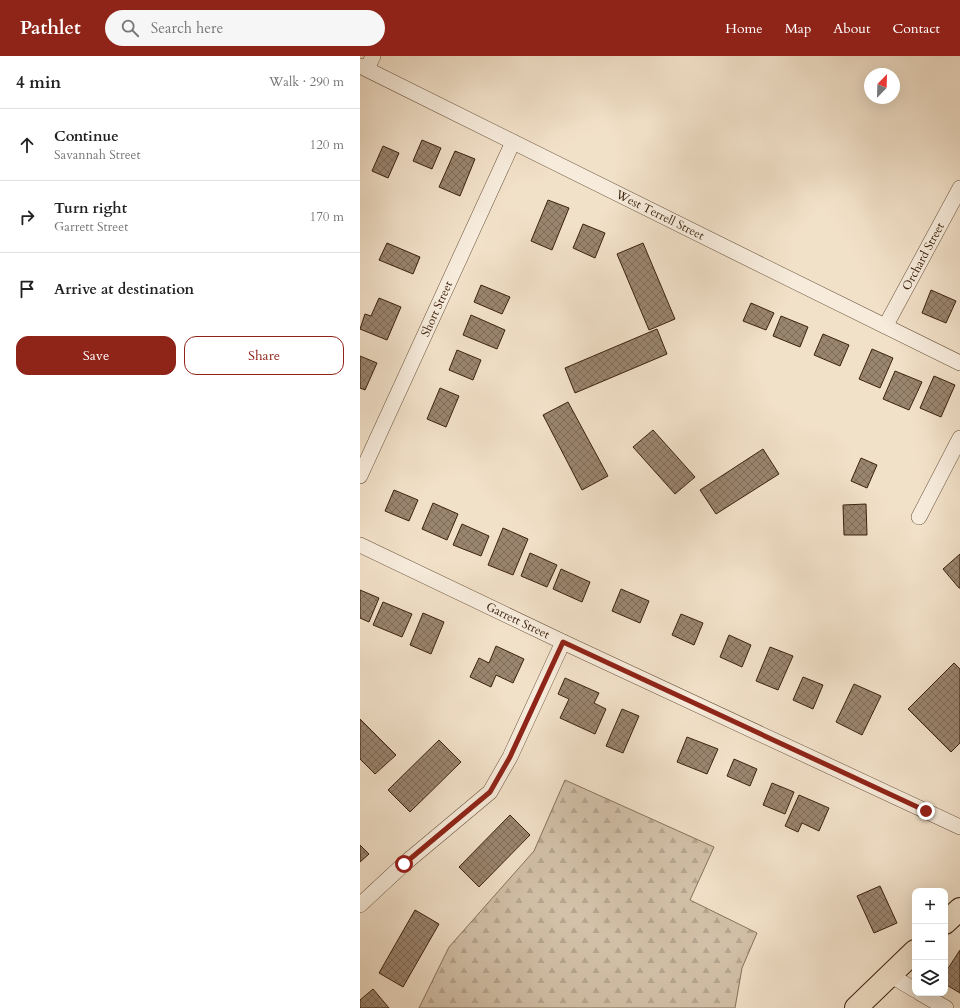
<!DOCTYPE html>
<html lang="en">
<head>
<meta charset="utf-8">
<style>
	body { margin:0; font-family:Cardo,serif; background:#f6f6f6; color:#222 }
	.controls { position:absolute; right:12px; bottom:12px; display:grid; overflow:hidden; border-radius:8px; box-shadow:0 4px 16px #0002 }
	.controls button { width:36px; height:36px; display:grid; place-items:center; padding:0; border:0; border-bottom:1px solid #e0e0e0; background:#fff; color:#222; font:20px sans-serif }
	.compass { position:absolute; left:504px; top:12px; width:36px; height:36px; border-radius:50%; background:#fff; box-shadow:0 4px 16px #0002; rotate:23deg }
	.stop { position:absolute; width:12px; height:12px; margin:-9px; border:3px solid #8f2418; border-radius:50%; background:#fff }
	.stop.end { background:#8f2418; border-color:#fff; box-shadow:0 1px 4px #0008 }
	.list { margin:0; padding:0; list-style:none }
	h2 { display:flex; justify-content:space-between; align-items:center; height:52px; margin:0; padding:0 16px; font-size:17px }
	h2 small { font-size:13px; font-weight:400; color:#767676 }
	.list li { display:grid; grid-template-columns:26px 1fr auto; gap:12px; align-items:center; box-sizing:border-box; height:72px; padding:0 16px; border-top:1px solid #e0e0e0 }
	.list b { display:block; font-size:15px; white-space:nowrap }
	.list p { margin:0; font-size:13px; white-space:nowrap; color:#767676 }
	.list em { font-size:13px; font-style:normal; color:#767676 }
	.actions { display:flex; gap:8px; padding:12px 16px }
	.actions a { flex:1; padding:9px 0; border:1px solid #8f2418; border-radius:12px; text-align:center; font-size:14px; color:#8f2418 }
	.actions .main { background:#8f2418; color:#fff }
	.icon { flex:none; width:22px; height:22px; fill:none; stroke:currentColor; stroke-width:2; stroke-linecap:round; stroke-linejoin:round }
	.map { position:relative; flex:none; width:600px; height:952px; overflow:hidden }
	header { display:flex; align-items:center; gap:24px; box-sizing:border-box; height:56px; padding:0 20px; background:#8f2418; color:#fff }
	header strong { font-size:19px }
	nav { display:flex; gap:22px; margin-inline-start:auto; font-size:14px }
	.search { width:280px; height:36px; background:#f6f6f6; display:flex; align-items:center; gap:10px; box-sizing:border-box; padding:0 14px; border-radius:22px; color:#767676; font-size:15px }
	main { display:flex }
	aside { flex:1; background:#fff }
	.map>svg:first-child { display:block }
</style>
</head>
<body>
<header>
<strong>Pathlet</strong>
<div class="search"><svg class="icon" aria-label="search" viewBox="0 0 24 24"><circle cx="10" cy="10" r="6"/><path d="M15 15l6 6"/></svg>Search here</div>
<nav><a>Home</a><a>Map</a><a>About</a><a>Contact</a></nav>
</header>
<main>
<aside>
<h2>4 min<small>Walk · 290 m</small></h2>
<ul class="list">
<li><svg class="icon" aria-label="ahead" viewBox="0 0 24 24"><path d="M12 20V5M6 11l6-6 6 6"/></svg><div><b>Continue</b><p>Savannah Street</p></div><em>120 m</em></li>
<li><svg class="icon" aria-label="right" viewBox="0 0 24 24"><path d="M7 20v-9h11M14 6l5 5-5 5"/></svg><div><b>Turn right</b><p>Garrett Street</p></div><em>170 m</em></li>
<li><svg class="icon" aria-label="arrive" viewBox="0 0 24 24"><path d="M6 21V4h12l-3 4 3 4H6"/></svg><div><b>Arrive at destination</b></div></li>
</ul>
<div class="actions"><a class="main">Save</a><a>Share</a></div>
</aside>
<div class="map">
<svg width="600" height="952" viewBox="0 0 600 952">
	<defs>
		<pattern id="forest-firs" width="22" height="20" patternUnits="userSpaceOnUse"><rect width="22" height="20" fill="#d3c1a9"/><path d="M5 1l3.5 6h-7zM16 11l3.5 6h-7z" fill="#b6a690"/></pattern>
		<pattern id="building-cross-hatch" width="8" height="8" patternUnits="userSpaceOnUse"><rect width="8" height="8" fill="#9a856f"/><path d="M0 0l8 8M0 8l8-8" fill="none" stroke="#7f6c5a"/></pattern>
	</defs>
	<rect width="100%" height="100%" fill="#f2e1c9"/>
	<filter id="stains"><feTurbulence type="fractalNoise" baseFrequency=".005" numOctaves="4"/><feColorMatrix values="0 0 0 0 .2 0 0 0 0 .09 0 0 0 0 .02 0 0 0 .5 -.17"/></filter>
	<radialGradient id="worn" r=".72"><stop offset=".6" stop-color="#630" stop-opacity="0"/><stop offset="1" stop-color="#630" stop-opacity=".3"/></radialGradient>
	<!-- forest -->
	<path fill="url(#forest-firs)" stroke="#87725b" d="M 205,724 L 354,791 L 330,844 L 397,877 L 382,912 L 375,952 L 59,952 L 89,891 L 174,795 Z"/>
	<!-- building -->
	<g fill="url(#building-cross-hatch)" stroke="#3b220d">
		<path d="M 62,84 L 81,92 L 72,113 L 53,105 Z"/>
		<path d="M 23,90 L 39,97 L 28,122 L 12,115 Z"/>
		<path d="M 95,95 L 115,103 L 100,140 L 79,131 Z"/>
		<path d="M 188,144 L 209,152 L 192,194 L 171,185 Z"/>
		<path d="M 223,168 L 245,177 L 235,202 L 213,192 Z"/>
		<path d="M 27,187 L 60,201 L 53,218 L 19,204 Z"/>
		<path d="M 283,187 L 315,263 L 289,274 L 257,198 Z"/>
		<path d="M 121,229 L 150,241 L 142,258 L 114,246 Z"/>
		<path d="M 571,234 L 596,245 L 586,267 L 562,257 Z"/>
		<path d="M 19,242 L 41,251 L 27,284 L 0,273 L 5,258 L 11,260 Z"/>
		<path d="M 391,247 L 414,257 L 406,274 L 383,265 Z"/>
		<path d="M 111,259 L 145,274 L 137,293 L 103,279 Z"/>
		<path d="M 421,260 L 448,271 L 440,291 L 413,280 Z"/>
		<path d="M 297,273 L 307,298 L 215,337 L 205,312 Z"/>
		<path d="M 463,278 L 489,289 L 480,310 L 454,299 Z"/>
		<path d="M 512,293 L 533,302 L 520,332 L 499,323 Z"/>
		<path d="M 97,294 L 121,304 L 113,324 L 89,314 Z"/>
		<path d="M 0,300 L 17,307 L 5,334 L 0,332 Z"/>
		<path d="M 535,315 L 562,326 L 549,354 L 523,343 Z"/>
		<path d="M 574,320 L 595,329 L 581,361 L 560,352 Z"/>
		<path d="M 80,332 L 99,340 L 86,371 L 67,363 Z"/>
		<path d="M 208,346 L 248,420 L 222,434 L 183,359 Z"/>
		<path d="M 293,374 L 335,421 L 315,438 L 273,391 Z"/>
		<path d="M 403,393 L 419,418 L 356,458 L 340,434 Z"/>
		<path d="M 501,402 L 517,409 L 507,432 L 491,425 Z"/>
		<path d="M 34,434 L 58,444 L 49,465 L 25,455 Z"/>
		<path d="M 73,447 L 98,458 L 87,484 L 62,473 Z"/>
		<path d="M 506,448 L 507,479 L 484,479 L 483,449 Z"/>
		<path d="M 102,468 L 129,480 L 121,500 L 93,489 Z"/>
		<path d="M 143,472 L 168,483 L 153,519 L 128,509 Z"/>
		<path d="M 170,497 L 197,509 L 187,531 L 161,520 Z"/>
		<path d="M 600,498 L 600,532 L 599,532 L 583,513 Z"/>
		<path d="M 201,513 L 230,526 L 222,546 L 193,533 Z"/>
		<path d="M 261,533 L 289,545 L 280,567 L 252,555 Z"/>
		<path d="M 0,534 L 19,542 L 9,566 L 0,562 Z"/>
		<path d="M 23,546 L 52,558 L 42,581 L 13,569 Z"/>
		<path d="M 63,557 L 84,566 L 71,598 L 50,589 Z"/>
		<path d="M 321,558 L 343,567 L 334,589 L 312,579 Z"/>
		<path d="M 369,579 L 391,589 L 382,611 L 360,601 Z"/>
		<path d="M 136,590 L 164,603 L 153,627 L 136,619 L 131,631 L 110,621 L 119,602 L 129,607 Z"/>
		<path d="M 410,591 L 433,600 L 418,634 L 396,625 Z"/>
		<path d="M 594,607 L 600,613 L 600,687 L 591,696 L 548,653 Z"/>
		<path d="M 443,621 L 463,629 L 453,653 L 433,644 Z"/>
		<path d="M 205,622 L 239,637 L 234,647 L 246,653 L 235,678 L 200,662 L 209,643 L 198,638 Z"/>
		<path d="M 494,628 L 521,640 L 502,679 L 476,666 Z"/>
		<path d="M 262,653 L 279,660 L 263,697 L 246,690 Z"/>
		<path d="M 0,663 L 36,699 L 15,718 L 0,703 Z"/>
		<path d="M 327,681 L 358,693 L 347,718 L 317,706 Z"/>
		<path d="M 79,684 L 101,706 L 50,756 L 28,734 Z"/>
		<path d="M 374,703 L 397,713 L 390,730 L 367,720 Z"/>
		<path d="M 412,727 L 434,736 L 425,758 L 403,749 Z"/>
		<path d="M 439,739 L 469,752 L 459,775 L 442,767 L 438,776 L 425,770 Z"/>
		<path d="M 150,759 L 170,779 L 119,831 L 99,811 Z"/>
		<path d="M 0,789 L 9,798 L 0,806 Z"/>
		<path d="M 520,830 L 537,867 L 514,877 L 497,840 Z"/>
		<path d="M 55,854 L 79,868 L 43,931 L 19,917 Z"/>
		<path d="M 600,894 L 600,937 L 585,928 L 585,917 Z"/>
		<path d="M 13,933 L 29,952 L 0,952 L 0,944 Z"/>
	</g>
	<g fill="none" stroke-linecap="round" stroke-linejoin="round">
		<!-- minor casing -->
		<g stroke="#69523c" stroke-width="16">
			<g id="minor">
				<path id="s1" d="M 0,10 L 373,195 L 600,307"/>
				<path d="M 7,13 L 13,0"/>
				<path id="s2" d="M 526,269 L 600,132"/>
				<path id="s3" d="M 0,420 L 153,86"/>
				<path d="M 559,461 L 600,382"/>
				<path id="s4" d="M 0,489 L 203,586 L 600,771"/>
				<path d="M 0,849 L 44,808 L 130,736 L 150,701 L 203,586"/>
				<path d="M 530,919 L 555,934"/>
				<path d="M 560,937 L 586,952"/>
			</g>
		</g>
		<!-- primary casing -->
		<g stroke="#3b220d" stroke-width="24">
			<g id="primary">
				<path d="M 585,867 L 600,853"/>
				<path d="M 496,952 L 555,895"/>
			</g>
		</g>
		<!-- minor -->
		<use href="#minor" stroke="#f7ecdc" stroke-width="15"/>
		<!-- primary -->
		<use href="#primary" stroke="#f2e1c9" stroke-width="22"/>
	</g>
	<g fill="none" stroke-linecap="round" stroke-linejoin="round">
		<!-- route -->
		<path stroke="#8f2418" stroke-width="5" d="M 44,808 L 130,736 L 150,701 L 203,586 L 566,755"/>
	</g>
	<g text-anchor="middle" dominant-baseline="central" stroke-width="3" stroke-linejoin="round" paint-order="stroke">
		<!-- street labels -->
		<g font-size="12" fill="#3b220d" stroke="#f7ecdc">
			<text stroke="none"><textPath href="#s1" startOffset="335">West Terrell Street</textPath></text>
			<text stroke="none"><textPath href="#s2" startOffset="78">Orchard Street</textPath></text>
			<text stroke="none"><textPath href="#s3" startOffset="184">Short Street</textPath></text>
			<text stroke="none"><textPath href="#s4" startOffset="175">Garrett Street</textPath></text>
		</g>
	</g>
	<rect width="100%" height="100%" filter="url(#stains)"/>
	<rect width="100%" height="100%" fill="url(#worn)"/>
</svg>
<div class="controls">
<button>+</button>
<button>−</button>
<button><svg class="icon" aria-label="layers" viewBox="0 0 24 24"><path d="M12 4l9 5-9 5-9-5zM3 14l9 5 9-5"/></svg></button>
</div>
<svg class="compass" viewBox="-18 -18 36 36"><path d="M0-13l5 13h-10z" fill="#e53935"/><path d="M0 13l5-13h-10z" fill="#767676"/></svg>
<div class="stop" style="left:44px;top:808px"></div>
<div class="stop end" style="left:566px;top:755px"></div>
</div>
</main>
</body>
</html>
